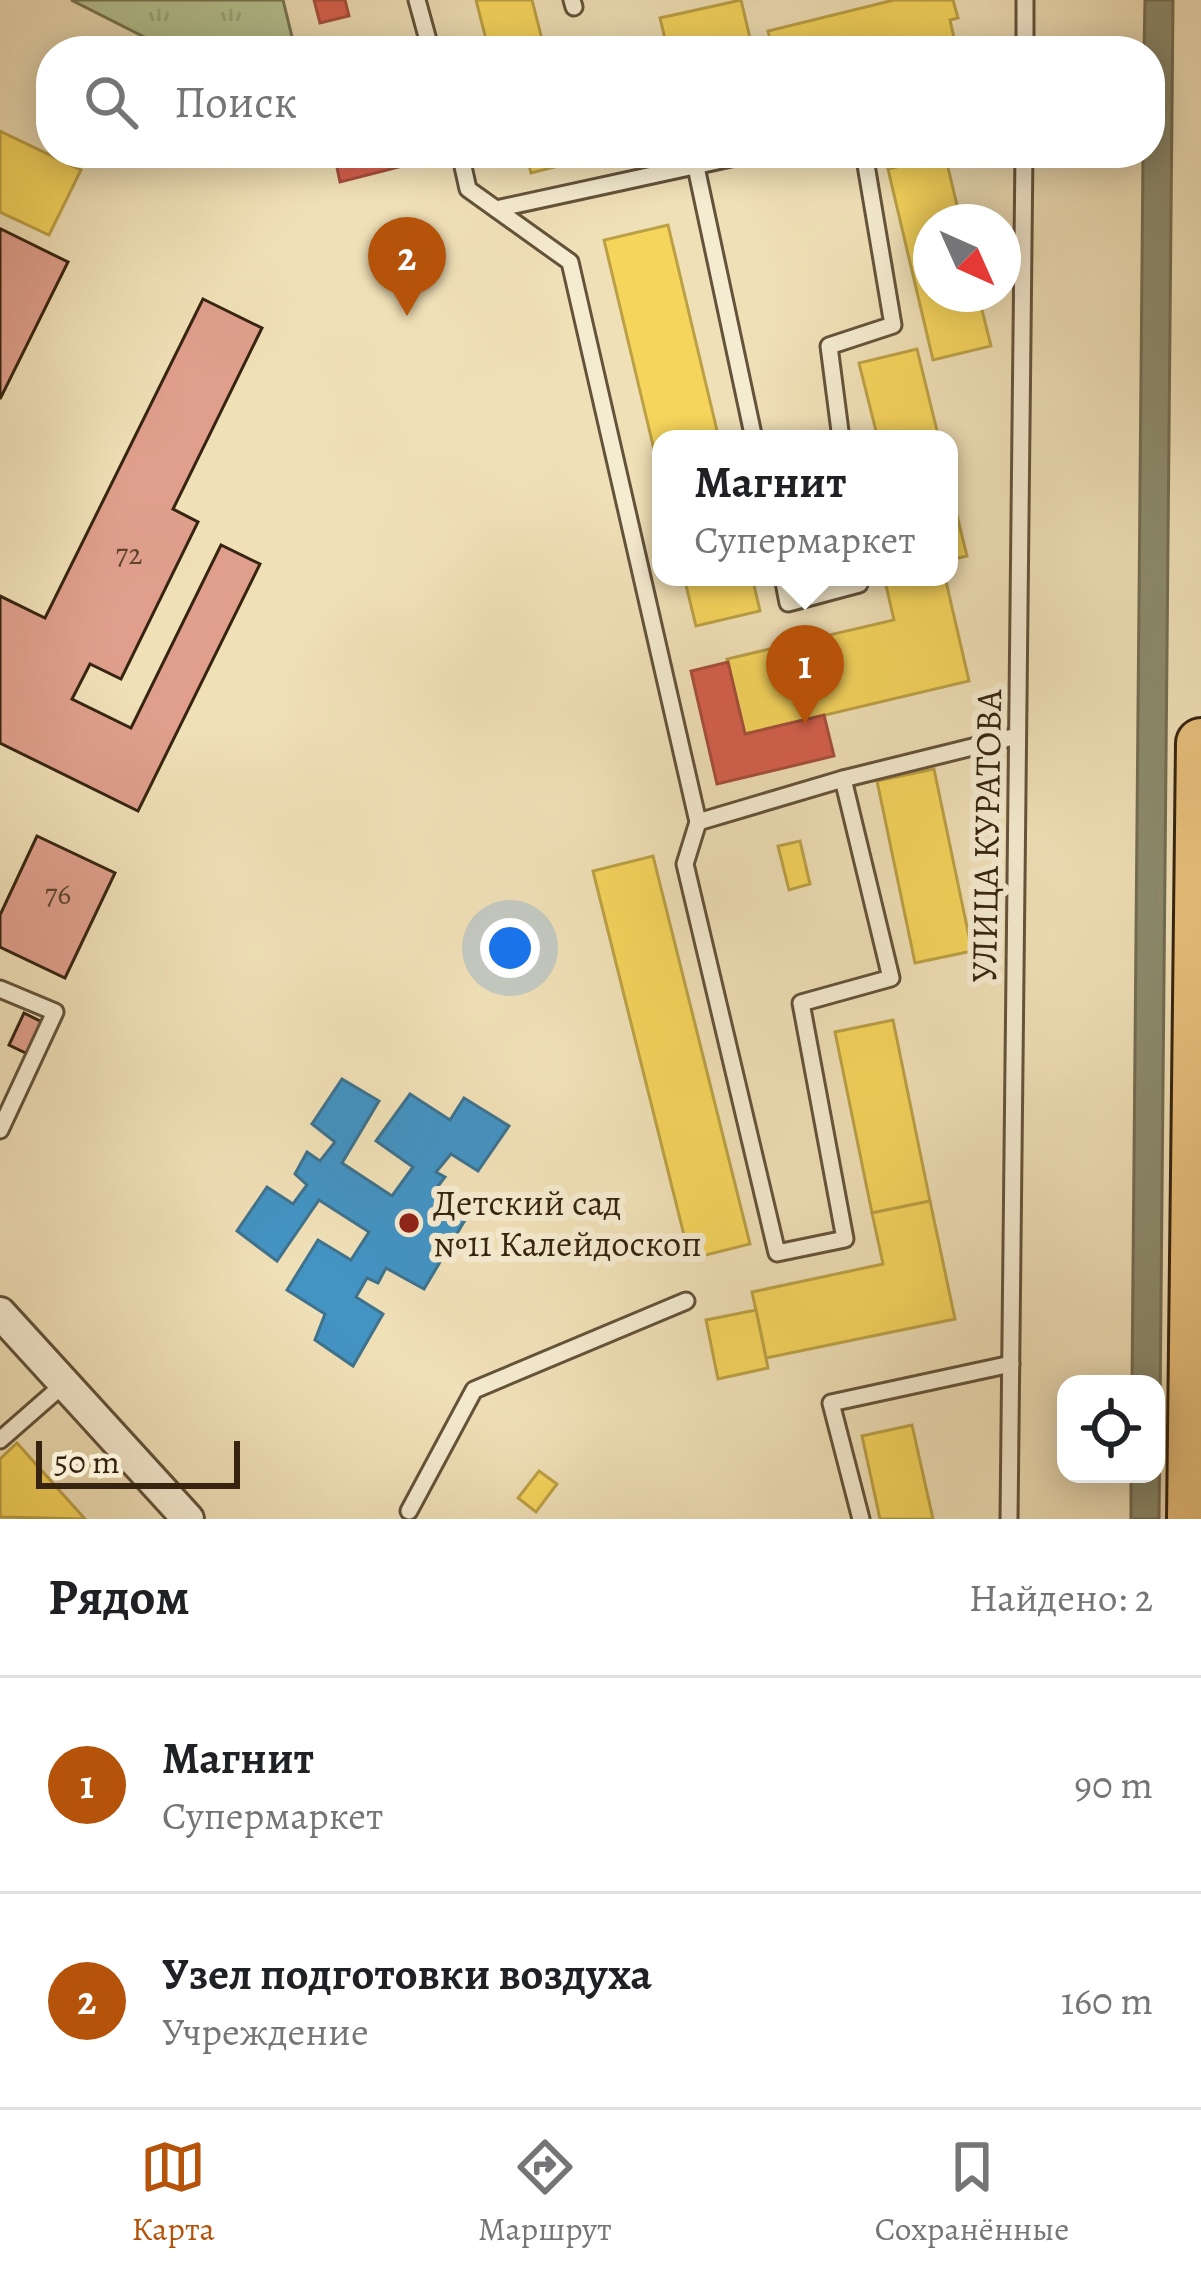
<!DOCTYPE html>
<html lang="ru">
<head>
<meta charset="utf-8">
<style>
	body { margin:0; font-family:Alegreya,serif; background:#f6f6f6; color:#202124 }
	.controls { position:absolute; right:36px; bottom:36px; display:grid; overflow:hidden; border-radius:24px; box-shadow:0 6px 30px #0003 }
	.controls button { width:108px; height:108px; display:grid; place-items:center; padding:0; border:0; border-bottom:3px solid #e0e0e0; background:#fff; color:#202124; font:60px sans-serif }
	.compass { position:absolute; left:913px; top:204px; width:108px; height:108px; border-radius:50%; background:#fff; box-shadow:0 6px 30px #0003; rotate:135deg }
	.scale { position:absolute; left:36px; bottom:30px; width:204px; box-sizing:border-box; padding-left:12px; border:6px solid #362410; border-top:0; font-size:33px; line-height:42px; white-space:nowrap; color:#362410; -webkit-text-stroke:9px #f5ebd0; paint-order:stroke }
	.you { position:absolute; left:510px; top:948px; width:42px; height:42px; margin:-30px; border:9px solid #fff; border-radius:50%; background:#1a73e8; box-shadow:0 0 0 18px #1a73e833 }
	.badge { display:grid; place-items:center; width:78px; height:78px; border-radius:50%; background:#b45309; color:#fff; font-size:39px; font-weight:700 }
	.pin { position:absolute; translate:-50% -99px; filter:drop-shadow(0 3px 6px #0008) }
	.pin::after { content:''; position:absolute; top:63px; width:42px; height:36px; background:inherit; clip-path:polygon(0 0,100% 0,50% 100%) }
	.popup { position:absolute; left:652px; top:430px; width:306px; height:156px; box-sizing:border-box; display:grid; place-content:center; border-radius:24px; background:#fff; filter:drop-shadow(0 3px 9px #0005); font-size:39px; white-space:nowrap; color:#757577 }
	.popup b { font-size:45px; color:#202124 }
	.popup::after { content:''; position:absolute; left:50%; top:100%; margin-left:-24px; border:24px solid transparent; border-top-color:#fff }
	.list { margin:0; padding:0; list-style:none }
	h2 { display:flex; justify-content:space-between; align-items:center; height:156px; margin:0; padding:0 48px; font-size:51px }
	h2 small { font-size:39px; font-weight:400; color:#757577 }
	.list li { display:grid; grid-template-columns:78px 1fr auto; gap:36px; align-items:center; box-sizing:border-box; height:216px; padding:0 48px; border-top:3px solid #e0e0e0 }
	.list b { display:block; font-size:45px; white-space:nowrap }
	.list p { margin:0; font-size:39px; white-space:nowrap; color:#757577 }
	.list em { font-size:39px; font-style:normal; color:#757577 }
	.icon { flex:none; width:66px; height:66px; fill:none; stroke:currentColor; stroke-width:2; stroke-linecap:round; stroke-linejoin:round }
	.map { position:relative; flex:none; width:1201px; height:1519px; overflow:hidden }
	.search { position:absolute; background:#fff; box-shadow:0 6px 30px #0003; left:36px; right:36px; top:36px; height:132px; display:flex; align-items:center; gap:30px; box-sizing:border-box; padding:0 42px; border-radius:48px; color:#757577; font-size:45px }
	.sheet { height:588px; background:#fff }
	nav { display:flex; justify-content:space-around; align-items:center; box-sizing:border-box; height:168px; border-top:3px solid #e0e0e0; background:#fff; font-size:33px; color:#757577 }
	nav a { display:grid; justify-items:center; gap:6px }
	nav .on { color:#b45309 }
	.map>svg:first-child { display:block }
</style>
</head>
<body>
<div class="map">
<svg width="1201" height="1519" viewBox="0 0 1201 1519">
	<defs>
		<pattern id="park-tufts" width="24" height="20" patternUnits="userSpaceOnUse" patternTransform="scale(3)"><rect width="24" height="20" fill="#b5c392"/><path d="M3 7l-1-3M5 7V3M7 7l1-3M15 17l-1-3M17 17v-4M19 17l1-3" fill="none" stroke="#9ca77d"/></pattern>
	</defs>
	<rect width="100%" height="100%" fill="#f0e0b7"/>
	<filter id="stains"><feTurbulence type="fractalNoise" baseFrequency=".00167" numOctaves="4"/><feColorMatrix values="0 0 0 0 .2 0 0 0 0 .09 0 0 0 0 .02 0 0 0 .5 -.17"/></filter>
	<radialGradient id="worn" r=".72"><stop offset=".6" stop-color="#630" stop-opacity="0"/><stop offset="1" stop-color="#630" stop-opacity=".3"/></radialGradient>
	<!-- park -->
	<path fill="url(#park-tufts)" stroke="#767451" stroke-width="3" d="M 71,0 L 283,0 L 294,45 L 269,51 L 172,51 Z"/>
	<!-- homes -->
	<g fill="#f6d55c" stroke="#bca045" stroke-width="3">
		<path d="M 476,0 L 532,0 L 545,51 L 489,51 Z"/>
		<path d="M 741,0 L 753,51 L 668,51 L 660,18 Z"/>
		<path d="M 894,0 L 953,0 L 958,18 L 950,20 L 956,47 L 938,51 L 773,51 L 768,31 Z"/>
		<path d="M 0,131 L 81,170 L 49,235 L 0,212 Z"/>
		<path d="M 526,153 L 609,153 L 531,173 Z"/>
		<path d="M 945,155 L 961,222 L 931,222 L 931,294 L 978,294 L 991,346 L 933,360 L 888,169 Z"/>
		<path d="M 668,225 L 719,439 L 661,439 L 661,479 L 604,240 Z"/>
		<path d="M 917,349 L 939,439 L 878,439 L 859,363 Z"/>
		<path d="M 949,483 L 967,556 L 949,560 Z"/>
		<path d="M 684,577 L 752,577 L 760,611 L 696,626 Z"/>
		<path d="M 884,577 L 945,577 L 969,681 L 745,734 L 727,659 L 894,620 Z"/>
		<path d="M 934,769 L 972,951 L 915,963 L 877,781 Z"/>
		<path d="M 800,841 L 810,884 L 789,890 L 778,846 Z"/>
		<path d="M 653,856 L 750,1244 L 690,1259 L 593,871 Z"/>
		<path d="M 893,1020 L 930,1201 L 872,1213 L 835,1032 Z"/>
		<path d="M 930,1201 L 955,1319 L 766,1358 L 752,1292 L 883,1264 L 872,1213 Z"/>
		<path d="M 756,1310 L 768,1368 L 718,1379 L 706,1320 Z"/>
		<path d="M 912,1425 L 933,1519 L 880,1519 L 862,1436 Z"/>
		<path d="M 17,1443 L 85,1519 L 0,1517 L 0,1459 Z"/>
		<path d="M 539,1471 L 557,1484 L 536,1512 L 518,1498 Z"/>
	</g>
	<!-- shops -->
	<g fill="#d6604d" stroke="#a64e3b" stroke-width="3">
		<path d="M 314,0 L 345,0 L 349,16 L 320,23 Z"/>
		<path d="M 334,153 L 396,153 L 399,167 L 340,182 Z"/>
		<path d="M 728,662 L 745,734 L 824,715 L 834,756 L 717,784 L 691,671 Z"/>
	</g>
	<!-- schools -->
	<path fill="#4393c3" stroke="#3f728d" stroke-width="3" d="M 342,1079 L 379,1101 L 342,1163 L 392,1196 L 413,1167 L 376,1141 L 410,1094 L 450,1120 L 464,1098 L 509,1126 L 478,1171 L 451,1154 L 436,1172 L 445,1177 L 432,1194 L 468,1215 L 424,1289 L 386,1268 L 378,1283 L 367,1278 L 356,1297 L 383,1314 L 353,1366 L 315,1340 L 325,1314 L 287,1290 L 318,1240 L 351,1260 L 369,1232 L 319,1200 L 277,1261 L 237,1231 L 267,1187 L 293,1204 L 307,1185 L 295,1174 L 307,1152 L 320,1161 L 335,1142 L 312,1124 Z"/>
	<!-- industry -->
	<path fill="#8c8c6e" stroke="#726d52" stroke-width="3" d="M 1145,0 L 1173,0 L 1159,1519 L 1131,1519 L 1131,1474 L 1156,1474 L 1156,1384 L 1132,1384 L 1143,153 L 1150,153 L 1150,51 L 1144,51 Z"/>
	<!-- building -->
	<g fill="#df9f8c" stroke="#362410" stroke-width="3">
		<path d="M 1,229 L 68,262 L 0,399 L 0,232 Z"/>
		<path d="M 203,299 L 262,328 L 173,509 L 198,522 L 121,679 L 90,664 L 72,699 L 131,728 L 221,545 L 260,564 L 138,811 L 0,743 L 0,596 L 45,618 Z"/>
		<path d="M 37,836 L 115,873 L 65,978 L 0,947 L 0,915 Z"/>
		<path d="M 24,1013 L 46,1024 L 32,1056 L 9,1045 Z"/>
	</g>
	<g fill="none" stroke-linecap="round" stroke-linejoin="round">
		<!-- service casing -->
		<g stroke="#64533a" stroke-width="21">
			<g id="service">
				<path d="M 417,0 L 431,51"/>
				<path d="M 572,0 L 574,7"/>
				<path d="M 1025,51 L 1025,0"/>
				<path d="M 460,153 L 468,189 L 570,262 L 698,822 L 685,864 L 777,1253 L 845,1239 L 801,1003 L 891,978 L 843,779"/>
				<path d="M 696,167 L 754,439"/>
				<path d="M 496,209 L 754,153"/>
				<path d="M 841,439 L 829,346 L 893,325 L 864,153"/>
				<path d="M 783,577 L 788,603 L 859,584 L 859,577"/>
				<path d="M 698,822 L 843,779 L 1017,736"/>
				<path d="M 0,989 L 55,1012 L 0,1130"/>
				<path d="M 0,1440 L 64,1384"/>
				<path d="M 409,1511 L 474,1390 L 686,1301"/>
				<path d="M 861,1519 L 831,1403 L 1011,1364"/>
				<path d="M 1009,1519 L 1024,153"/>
			</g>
		</g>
		<!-- minor casing -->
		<g stroke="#64533a" stroke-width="36">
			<path id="minor" d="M 0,1313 L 188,1519"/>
		</g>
		<!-- primary casing -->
		<g stroke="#362410" stroke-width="54">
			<path id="primary" d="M 1192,1519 L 1201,743"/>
		</g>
		<!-- service -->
		<use href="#service" stroke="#f5ebd0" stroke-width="15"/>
		<!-- minor -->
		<use href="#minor" stroke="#f5ebd0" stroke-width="30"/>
		<!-- primary -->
		<use href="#primary" stroke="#e8c07c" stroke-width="48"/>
	</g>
	<!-- markers -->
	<circle fill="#8f2418" stroke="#f5ebd0" stroke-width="4.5" cx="409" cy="1223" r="12"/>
	<g text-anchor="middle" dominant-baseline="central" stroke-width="12" stroke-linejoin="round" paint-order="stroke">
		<!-- number labels -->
		<g font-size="30" fill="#60432f">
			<text x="129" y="554">72</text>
			<text x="58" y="894">76</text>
		</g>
		<!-- street labels -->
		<g font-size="36" fill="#362410" stroke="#f5ebd0">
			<text transform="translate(986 836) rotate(-89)">УЛИЦА КУРАТОВА</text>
		</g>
		<!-- poi labels -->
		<g font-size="36" fill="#362410" stroke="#f5ebd0" text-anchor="start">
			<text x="433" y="1202">Детский сад<tspan x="433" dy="41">№11 Калейдоскоп</tspan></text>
		</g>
	</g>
	<rect width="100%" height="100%" filter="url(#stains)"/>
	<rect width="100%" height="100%" fill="url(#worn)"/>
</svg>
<div class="controls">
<button><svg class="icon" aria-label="locate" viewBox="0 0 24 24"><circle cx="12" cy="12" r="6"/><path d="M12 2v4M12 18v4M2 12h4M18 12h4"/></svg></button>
</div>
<svg class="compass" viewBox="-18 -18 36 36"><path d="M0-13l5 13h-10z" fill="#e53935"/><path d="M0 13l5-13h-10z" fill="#757577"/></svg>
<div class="scale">50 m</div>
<div class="you"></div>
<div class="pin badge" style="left:805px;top:724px">1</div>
<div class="popup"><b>Магнит</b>Супермаркет</div>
<div class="pin badge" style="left:407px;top:316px">2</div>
<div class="search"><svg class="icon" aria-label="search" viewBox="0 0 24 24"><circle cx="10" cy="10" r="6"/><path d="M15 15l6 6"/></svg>Поиск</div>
</div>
<section class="sheet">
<h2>Рядом<small>Найдено: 2</small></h2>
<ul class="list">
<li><span class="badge">1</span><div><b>Магнит</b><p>Супермаркет</p></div><em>90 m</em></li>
<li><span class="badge">2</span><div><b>Узел подготовки воздуха</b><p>Учреждение</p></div><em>160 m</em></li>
</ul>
</section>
<nav>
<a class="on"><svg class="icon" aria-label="map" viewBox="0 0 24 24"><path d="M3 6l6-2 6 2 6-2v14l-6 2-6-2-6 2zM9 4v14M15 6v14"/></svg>Карта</a>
<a><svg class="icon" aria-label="directions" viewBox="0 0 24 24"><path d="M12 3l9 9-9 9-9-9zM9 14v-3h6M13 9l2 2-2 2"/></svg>Маршрут</a>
<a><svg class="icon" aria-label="saved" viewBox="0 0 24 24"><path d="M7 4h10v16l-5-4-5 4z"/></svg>Сохранённые</a>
</nav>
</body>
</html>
